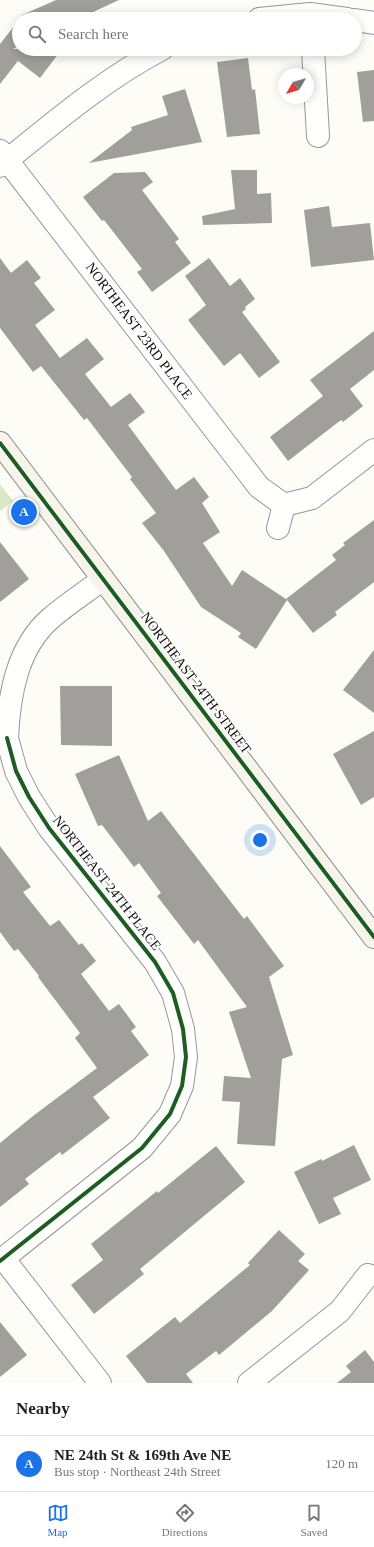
<!DOCTYPE html>
<html lang="en">
<head>
<meta charset="utf-8">
<style>
	body { margin:0; font-family:"Times New Roman",serif; background:#f6f6f6; color:#222 }
	.compass { position:absolute; left:278px; top:68px; width:36px; height:36px; border-radius:50%; background:#fff; box-shadow:0 2px 10px #0003; rotate:232deg }
	.you { position:absolute; left:260px; top:840px; width:14px; height:14px; margin:-10px; border:3px solid #fff; border-radius:50%; background:#1a73e8; box-shadow:0 0 0 6px #1a73e833 }
	.badge { display:grid; place-items:center; width:26px; height:26px; border-radius:50%; background:#1a73e8; color:#fff; font-size:13px; font-weight:700 }
	.pin { position:absolute; translate:-50% -50%; border:2px solid #fff; box-shadow:0 1px 4px #0006 }
	.list { margin:0; padding:0; list-style:none }
	h2 { display:flex; justify-content:space-between; align-items:center; height:52px; margin:0; padding:0 16px; font-size:17px }
	h2 small { font-size:13px; font-weight:400; color:#767676 }
	.list li { display:grid; grid-template-columns:26px 1fr auto; gap:12px; align-items:center; box-sizing:border-box; height:56px; padding:0 16px; border-top:1px solid #e0e0e0 }
	.list b { display:block; font-size:15px; white-space:nowrap }
	.list p { margin:0; font-size:13px; white-space:nowrap; color:#767676 }
	.list em { font-size:13px; font-style:normal; color:#767676 }
	.icon { flex:none; width:22px; height:22px; fill:none; stroke:currentColor; stroke-width:2; stroke-linecap:round; stroke-linejoin:round }
	.map { position:relative; flex:none; width:374px; height:1383px; overflow:hidden }
	.search { position:absolute; background:#fff; box-shadow:0 2px 10px #0003; left:12px; right:12px; top:12px; height:44px; display:flex; align-items:center; gap:10px; box-sizing:border-box; padding:0 14px; border-radius:22px; color:#767676; font-size:15px }
	.sheet { height:108px; background:#fff }
	nav { display:flex; justify-content:space-around; align-items:center; box-sizing:border-box; height:56px; border-top:1px solid #e0e0e0; background:#fff; font-size:11px; color:#767676 }
	nav a { display:grid; justify-items:center; gap:2px }
	nav .on { color:#1a73e8 }
	.map>svg:first-child { display:block }
</style>
</head>
<body>
<div class="map">
<svg width="374" height="1383" viewBox="0 0 374 1383">
	<rect width="100%" height="100%" fill="#fdfcf7"/>
	<!-- forest -->
	<path fill="#d8eac5" d="M 0,484 L 13,501 L 0,511 Z"/>
	<!-- building -->
	<g fill="#a19f9c">
		<path d="M 56,0 L 119,0 L 78,19 L 20,19 L 22,15 Z"/>
		<path d="M 19,20 L 19,46 L 13,49 L 62,49 L 40,78 L 18,61 L 0,84 L 0,44 Z"/>
		<path d="M 248,58 L 252,90 L 255,89 L 260,134 L 227,137 L 217,62 Z"/>
		<path d="M 374,70 L 374,121 L 363,122 L 357,72 Z"/>
		<path d="M 185,89 L 202,142 L 89,163 L 132,130 L 131,127 L 168,115 L 162,96 Z"/>
		<path d="M 231,170 L 257,170 L 257,194 L 271,193 L 272,223 L 203,225 L 202,216 L 235,209 Z"/>
		<path d="M 145,172 L 153,182 L 142,190 L 179,239 L 175,242 L 191,263 L 152,292 L 137,272 L 142,269 L 104,220 L 102,221 L 83,197 L 114,173 Z"/>
		<path d="M 329,206 L 332,227 L 370,223 L 374,260 L 311,267 L 304,210 Z"/>
		<path d="M 0,258 L 11,273 L 27,260 L 41,278 L 34,283 L 55,310 L 35,325 L 60,358 L 87,338 L 104,359 L 85,374 L 111,407 L 130,393 L 145,412 L 128,425 L 176,490 L 194,477 L 209,497 L 202,503 L 220,532 L 203,543 L 232,586 L 242,570 L 286,599 L 336,560 L 332,555 L 345,545 L 343,543 L 374,520 L 374,582 L 335,612 L 337,615 L 313,633 L 287,600 L 256,649 L 238,637 L 241,633 L 201,607 L 164,551 L 142,523 L 156,513 L 130,479 L 132,477 L 87,418 L 84,420 L 41,366 L 33,372 L 0,328 Z"/>
		<path d="M 209,258 L 230,286 L 240,278 L 255,299 L 245,307 L 246,309 L 242,312 L 280,362 L 259,378 L 240,353 L 224,366 L 188,320 L 206,305 L 185,276 Z"/>
		<path d="M 374,331 L 374,370 L 350,389 L 363,406 L 343,422 L 341,420 L 288,461 L 270,437 L 323,396 L 310,380 Z"/>
		<path d="M 0,542 L 29,579 L 0,602 Z"/>
		<path d="M 374,650 L 374,713 L 343,690 Z"/>
		<path d="M 60,686 L 112,686 L 112,746 L 61,745 Z"/>
		<path d="M 374,731 L 374,797 L 361,805 L 333,754 Z"/>
		<path d="M 119,755 L 148,821 L 161,811 L 244,919 L 247,916 L 284,966 L 269,977 L 293,1055 L 282,1059 L 275,1146 L 237,1144 L 240,1102 L 222,1101 L 224,1076 L 251,1078 L 229,1012 L 247,1007 L 198,940 L 194,944 L 157,896 L 161,893 L 139,863 L 134,867 L 102,825 L 98,826 L 75,774 Z"/>
		<path d="M 0,846 L 31,887 L 23,892 L 50,926 L 59,920 L 79,945 L 82,943 L 96,961 L 81,974 L 109,1011 L 119,1004 L 136,1027 L 131,1031 L 149,1055 L 93,1097 L 110,1118 L 62,1155 L 60,1152 L 25,1179 L 29,1184 L 0,1207 L 0,1143 L 33,1116 L 97,1068 L 75,1038 L 80,1033 L 38,977 L 39,976 L 18,949 L 14,951 L 0,932 Z"/>
		<path d="M 354,1145 L 371,1180 L 333,1198 L 341,1214 L 319,1224 L 294,1172 L 321,1159 L 322,1161 Z"/>
		<path d="M 216,1146 L 245,1182 L 140,1269 L 144,1274 L 94,1314 L 71,1285 L 103,1260 L 91,1244 L 157,1191 L 158,1193 Z"/>
		<path d="M 279,1230 L 305,1254 L 298,1261 L 309,1270 L 272,1311 L 219,1355 L 216,1351 L 186,1374 L 193,1383 L 147,1383 L 126,1356 L 175,1317 L 180,1323 L 250,1265 L 248,1263 Z"/>
		<path d="M 0,1322 L 27,1355 L 0,1377 Z"/>
		<path d="M 365,1350 L 374,1362 L 374,1383 L 337,1383 L 351,1372 L 346,1366 Z"/>
	</g>
	<g fill="none" stroke-linecap="round" stroke-linejoin="round">
		<!-- minor casing -->
		<g stroke="#979795" stroke-width="24">
			<g id="minor">
				<path d="M 259,19 L 310,14 L 347,19"/>
				<path d="M 355,20 L 374,23"/>
				<path d="M 313,49 L 318,136"/>
				<path d="M 0,151 L 259,487 L 284,505"/>
				<path d="M 0,166 C 52,124 103,80 162,49"/>
				<path d="M 284,505 L 312,498 L 374,450"/>
				<path d="M 278,528 L 284,505"/>
				<path d="M 0,739 L 7,738 C 9,695 17,647 51,618 C 67,604 86,592 103,579"/>
				<path d="M 3,1258 L 100,1383"/>
				<path d="M 0,1261 L 142,1148 L 170,1114 L 182,1086 L 186,1057 L 183,1029 L 173,993 L 155,962 L 49,828 L 29,797 L 16,771 L 7,738"/>
				<path d="M 249,1383 L 340,1311 L 368,1275"/>
			</g>
		</g>
		<!-- secondary casing -->
		<g stroke="#8e8d8b" stroke-width="24">
			<path id="secondary" d="M 0,443 L 374,937"/>
		</g>
		<!-- minor -->
		<use href="#minor" stroke="#fffffe" stroke-width="22"/>
		<!-- secondary -->
		<use href="#secondary" stroke="#f6f4eb" stroke-width="22"/>
		<!-- cycleway casing -->
		<g stroke="#fff" stroke-width="6">
			<g id="cycleway">
				<path d="M 0,443 L 374,937"/>
				<path d="M 0,1261 L 142,1148 L 170,1114 L 182,1086 L 186,1057 L 183,1029 L 173,993 L 155,962 L 49,828 L 29,797 L 16,771 L 7,738"/>
			</g>
		</g>
		<!-- cycleway -->
		<use href="#cycleway" stroke="#1b5e20" stroke-width="4"/>
	</g>
	<g text-anchor="middle" dominant-baseline="central" stroke-width="4" stroke-linejoin="round" paint-order="stroke">
		<!-- street labels -->
		<g font-size="14" fill="#111" stroke="#fff">
			<text transform="translate(139 331) rotate(53)">NORTHEAST 23RD PLACE</text>
			<text transform="translate(196 683) rotate(53)">NORTHEAST 24TH STREET</text>
			<text transform="translate(107 883) rotate(52)">NORTHEAST 24TH PLACE</text>
		</g>
	</g>
</svg>
<svg class="compass" viewBox="-18 -18 36 36"><path d="M0-13l5 13h-10z" fill="#e53935"/><path d="M0 13l5-13h-10z" fill="#767676"/></svg>
<div class="you"></div>
<div class="pin badge" style="left:24px;top:512px">A</div>
<div class="search"><svg class="icon" aria-label="search" viewBox="0 0 24 24"><circle cx="10" cy="10" r="6"/><path d="M15 15l6 6"/></svg>Search here</div>
</div>
<section class="sheet">
<h2>Nearby<small></small></h2>
<ul class="list">
<li><span class="badge">A</span><div><b>NE 24th St &amp; 169th Ave NE</b><p>Bus stop · Northeast 24th Street</p></div><em>120 m</em></li>
</ul>
</section>
<nav>
<a class="on"><svg class="icon" aria-label="map" viewBox="0 0 24 24"><path d="M3 6l6-2 6 2 6-2v14l-6 2-6-2-6 2zM9 4v14M15 6v14"/></svg>Map</a>
<a><svg class="icon" aria-label="directions" viewBox="0 0 24 24"><path d="M12 3l9 9-9 9-9-9zM9 14v-3h6M13 9l2 2-2 2"/></svg>Directions</a>
<a><svg class="icon" aria-label="saved" viewBox="0 0 24 24"><path d="M7 4h10v16l-5-4-5 4z"/></svg>Saved</a>
</nav>
</body>
</html>
